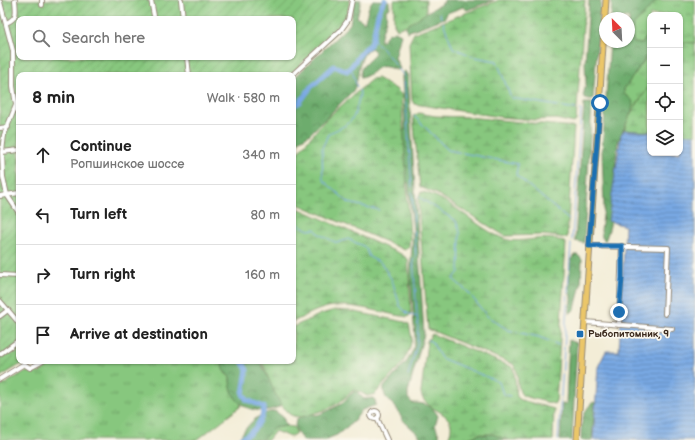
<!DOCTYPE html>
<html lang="en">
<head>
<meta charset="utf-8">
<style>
	body { margin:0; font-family:"Balsamiq Sans",sans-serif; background:#f6f6f6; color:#222 }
	.controls { position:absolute; right:12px; top:12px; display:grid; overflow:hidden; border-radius:8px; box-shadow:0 1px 3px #0004 }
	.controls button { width:36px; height:36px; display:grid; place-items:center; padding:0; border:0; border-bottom:1px solid #e0e0e0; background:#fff; color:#222; font:20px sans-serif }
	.compass { position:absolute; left:599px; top:12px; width:36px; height:36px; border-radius:50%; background:#fff; box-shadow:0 1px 3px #0004; rotate:336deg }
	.stop { position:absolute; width:12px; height:12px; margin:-9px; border:3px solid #1f6fb2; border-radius:50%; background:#fff }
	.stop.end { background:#1f6fb2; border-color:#fff; box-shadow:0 1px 4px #0008 }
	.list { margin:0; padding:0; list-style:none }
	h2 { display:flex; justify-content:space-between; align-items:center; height:52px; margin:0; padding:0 16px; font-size:17px }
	h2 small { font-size:13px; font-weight:400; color:#767676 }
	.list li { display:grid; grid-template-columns:26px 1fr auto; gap:12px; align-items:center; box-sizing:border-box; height:60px; padding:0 16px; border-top:1px solid #e0e0e0 }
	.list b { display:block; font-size:15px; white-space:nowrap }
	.list p { margin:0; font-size:13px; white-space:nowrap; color:#767676 }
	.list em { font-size:13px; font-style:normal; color:#767676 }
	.icon { flex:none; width:22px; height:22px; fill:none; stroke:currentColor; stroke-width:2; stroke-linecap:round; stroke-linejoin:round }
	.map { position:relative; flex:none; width:695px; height:440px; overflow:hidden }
	.search { position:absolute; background:#fff; box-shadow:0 1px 3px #0004; left:16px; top:16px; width:280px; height:44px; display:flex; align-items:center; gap:10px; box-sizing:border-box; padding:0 14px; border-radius:8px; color:#767676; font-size:15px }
	.panel { position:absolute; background:#fff; box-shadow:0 1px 3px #0004; left:16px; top:72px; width:280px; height:292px; border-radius:8px }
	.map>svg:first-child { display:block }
</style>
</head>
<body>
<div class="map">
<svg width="695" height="440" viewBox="0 0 695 440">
	<defs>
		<pattern id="grass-tufts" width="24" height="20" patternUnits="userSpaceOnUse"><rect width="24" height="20" fill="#87c77e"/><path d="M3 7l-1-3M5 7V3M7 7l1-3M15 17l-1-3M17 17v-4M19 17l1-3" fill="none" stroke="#70a267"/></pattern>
		<pattern id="forest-crowns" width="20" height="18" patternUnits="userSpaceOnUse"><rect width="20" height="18" fill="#6dac6d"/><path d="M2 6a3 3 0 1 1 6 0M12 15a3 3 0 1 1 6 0" fill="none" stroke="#5b8c59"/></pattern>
		<pattern id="wetland-marsh" width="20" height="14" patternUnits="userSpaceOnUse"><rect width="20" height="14" fill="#87c77e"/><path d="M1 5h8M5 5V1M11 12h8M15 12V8" fill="none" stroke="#70a267"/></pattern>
		<pattern id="garden-furrows" width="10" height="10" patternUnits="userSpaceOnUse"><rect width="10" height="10" fill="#87c77e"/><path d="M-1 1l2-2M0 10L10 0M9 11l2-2" fill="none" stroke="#70a267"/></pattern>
		<pattern id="water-rules" width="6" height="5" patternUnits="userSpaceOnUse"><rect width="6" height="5" fill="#78a8e3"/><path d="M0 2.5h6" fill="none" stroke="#6489b7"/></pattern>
	</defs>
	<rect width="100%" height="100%" fill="#fbf7ec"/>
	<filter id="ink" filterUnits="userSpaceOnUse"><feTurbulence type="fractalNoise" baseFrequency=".025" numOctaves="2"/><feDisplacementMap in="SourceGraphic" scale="8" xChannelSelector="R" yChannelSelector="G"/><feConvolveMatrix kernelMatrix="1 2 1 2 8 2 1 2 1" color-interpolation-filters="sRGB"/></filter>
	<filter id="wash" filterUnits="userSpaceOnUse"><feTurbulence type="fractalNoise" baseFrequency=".012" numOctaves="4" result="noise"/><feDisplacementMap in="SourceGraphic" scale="16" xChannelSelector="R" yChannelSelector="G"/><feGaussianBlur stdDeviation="0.9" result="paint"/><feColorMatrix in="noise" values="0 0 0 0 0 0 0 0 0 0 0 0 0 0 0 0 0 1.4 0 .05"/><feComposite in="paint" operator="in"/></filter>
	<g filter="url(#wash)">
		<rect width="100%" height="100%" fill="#f3edd7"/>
		<!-- grass -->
		<g fill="url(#grass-tufts)" stroke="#61784e">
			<path d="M 657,0 L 695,0 L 695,43 L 680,42 L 680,15 L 669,15 L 665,13 L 663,15 L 650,15 L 650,31 L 642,44 L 634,43 L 631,34 L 633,26 Z"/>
			<path d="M 650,52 L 650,85 L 630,115 C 632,105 634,101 624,94 L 624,89 Z"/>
			<path d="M 52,361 L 222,361 L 225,373 L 230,377 C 230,388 234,395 241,403 L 240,407 L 197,440 L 0,440 L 0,387 L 24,372 L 34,372 Z"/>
			<path d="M 286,426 L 294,427 L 296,433 L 290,437 L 275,431 L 268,440 L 262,440 L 274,428 Z"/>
		</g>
		<!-- forest -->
		<g fill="url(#forest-crowns)" stroke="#546b46">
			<path d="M 354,0 L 361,0 L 357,17 L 364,22 C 368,14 367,7 373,0 L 389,1 L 390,8 L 386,10 C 389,23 379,30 381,42 L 388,34 L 395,31 L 401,34 L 395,58 L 400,69 L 396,70 C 373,61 380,72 361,78 C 357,65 372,61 375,52 L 371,48 C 355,58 361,77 353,91 L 310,134 L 293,145 L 293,79 L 350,24 Z"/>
			<path d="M 444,0 L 494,0 L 467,10 L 463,7 L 447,13 L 445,18 L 407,32 L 406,26 C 417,16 431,11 444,2 Z"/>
			<path d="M 589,0 L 601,0 L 593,99 L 587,99 L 583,96 L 586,83 L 585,64 Z"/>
			<path d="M 612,0 L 657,0 L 633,26 L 631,34 L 634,43 L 642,44 L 650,31 L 650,52 L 624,89 L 624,94 C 627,96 630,98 632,100 C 637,108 620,133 618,143 C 612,175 618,211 605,241 L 602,238 L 601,230 L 604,208 L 602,152 L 610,42 L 629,42 L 629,18 L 611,18 Z"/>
			<path d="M 405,71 L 408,76 L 424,334 L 408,392 L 408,398 L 412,403 C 425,403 432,405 438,416 L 435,425 L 441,440 L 422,440 C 417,431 409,427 402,419 C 400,416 399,411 396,408 C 389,400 383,399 384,387 L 407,361 L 413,350 L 415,337 L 410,275 L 413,230 L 408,183 L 406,180 L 403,133 L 405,128 L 402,77 L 403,72 Z"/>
			<path d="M 584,103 L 592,103 L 584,243 L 575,241 Z"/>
			<path d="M 574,255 L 578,255 L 582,259 L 581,284 L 575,309 L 569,314 L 571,298 L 569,288 L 570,264 Z"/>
			<path d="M 569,340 L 577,343 L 572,440 L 560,440 L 562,404 L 566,404 Z"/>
			<path d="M 222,361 L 260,361 L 281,404 L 279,407 C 255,417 229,406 230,377 L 223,370 Z"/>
			<path d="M 356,391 L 364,399 L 373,398 L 375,400 L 376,405 L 362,410 L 353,422 L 337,435 L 324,440 L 303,440 C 292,429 291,416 310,414 C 312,413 314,415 316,415 C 323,414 331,409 337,406 C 346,403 347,394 356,391 Z"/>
			<path d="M 593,402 L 595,403 L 592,440 L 581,440 C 581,425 581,413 593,402 Z"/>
			<path d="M 275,411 L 283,417 L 286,426 L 274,428 L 262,440 L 238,440 C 247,425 257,413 275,411 Z"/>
			<path d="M 479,434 L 493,434 L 508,440 L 463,440 Z"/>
		</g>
		<!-- wetland -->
		<g fill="url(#wetland-marsh)" stroke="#61784e">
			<path d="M 394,0 L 426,0 L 426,13 L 407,25 L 397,29 L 394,24 Z"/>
			<path d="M 499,0 L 585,0 L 576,121 L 574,123 L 556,119 L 534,120 L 501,117 L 414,104 L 412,100 L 409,43 L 414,33 Z"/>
			<path d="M 680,42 L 695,43 L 695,135 L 680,134 Z"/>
			<path d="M 377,78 L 396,89 L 401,94 L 410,237 L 409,246 L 405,250 L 293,202 L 293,158 L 327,118 L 372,79 Z"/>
			<path d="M 650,85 L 650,132 L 624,130 L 630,115 Z"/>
			<path d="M 419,113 L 435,116 L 467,117 L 574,127 L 567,238 L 543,235 L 505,236 L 437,194 L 420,187 L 413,116 Z"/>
			<path d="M 421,192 C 448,195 478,230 505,239 C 521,245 546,232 566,243 L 556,402 L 554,404 L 523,396 C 514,387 521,373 513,364 L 428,329 L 418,200 Z"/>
			<path d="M 293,206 L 401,254 L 408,259 L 411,313 L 408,317 C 384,314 359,304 334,306 C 320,307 305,316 293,322 Z"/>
			<path d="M 335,310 L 350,311 L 405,322 L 409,324 L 412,339 L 409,350 L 402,364 L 375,394 L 367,396 L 360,392 L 352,391 C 341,403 330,409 315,413 C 308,415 298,419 291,415 C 280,410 266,373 262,361 L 293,361 L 293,327 L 321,314 Z"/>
			<path d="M 432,334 L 512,367 L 514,371 L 517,397 L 521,400 L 554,409 L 553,440 L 508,440 L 493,434 L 479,434 L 463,440 L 447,440 C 464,410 424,414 421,393 L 427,341 Z"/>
		</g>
		<!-- garden -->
		<path fill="url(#garden-furrows)" stroke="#61784e" fill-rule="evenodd" d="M 0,0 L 350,0 L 346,19 L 338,30 L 289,75 L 19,75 L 19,361 L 38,361 L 33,364 L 25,362 L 0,377 ZM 19,19 L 293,19 L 293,57 L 19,57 Z"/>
		<!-- water -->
		<path fill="url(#water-rules)" stroke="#5a6980" d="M 624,130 L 650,132 L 650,153 L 680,153 L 680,134 L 695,135 L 695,440 L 593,440 L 598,367 L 606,351 L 619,351 L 625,226 L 608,221 L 621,134 Z"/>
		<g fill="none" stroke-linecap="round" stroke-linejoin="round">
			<!-- stream -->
			<g stroke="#78a8e3" stroke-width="1">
				<path d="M 440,13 L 441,18"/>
				<path d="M 443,22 L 453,48 L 475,57 L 497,61 L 511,98 L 576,109"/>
				<path d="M 373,39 L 382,48 L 404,76 L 412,187"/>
				<path d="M 351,67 L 357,87"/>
				<path d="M 359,90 L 360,93 C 354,120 355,122 329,133 L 322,148 L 323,180 L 349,203 L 379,210"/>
				<path d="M 414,116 L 448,150 L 518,164 L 516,175 L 569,220"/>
				<path d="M 412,192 L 416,258"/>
				<path d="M 419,197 L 456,221 L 460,232 L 459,272 L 453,279 L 468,292 L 487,316 L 508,330 L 539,337 L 559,345"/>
				<path d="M 293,221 L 308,230 L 315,229 L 319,234 L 337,243 L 348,239 L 365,247 L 369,257 L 381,263 L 392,280 L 400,306 L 407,313 L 417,317"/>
				<path d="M 572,240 L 581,110 L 580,110"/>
				<path d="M 428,340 L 432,342 L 441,358 L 499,382 L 503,394 L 510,396"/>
				<path d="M 408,375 L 417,345 L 418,327 L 413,259"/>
				<path d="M 558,440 L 571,244"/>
			</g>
			<!-- river -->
			<g stroke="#78a8e3" stroke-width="5">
				<path d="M 293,106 L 300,102 L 311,87 L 334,66 L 347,71 C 356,63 359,51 370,45 C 377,30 375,12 385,0"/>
				<path d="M 240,440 L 241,438 C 254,433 263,420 264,407 L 247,400 L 243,394 L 247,370 L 242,361"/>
			</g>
		</g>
	</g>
	<g filter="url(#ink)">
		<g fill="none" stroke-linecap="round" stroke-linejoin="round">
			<!-- minor casing -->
			<g stroke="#978c7a" stroke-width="6">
				<g id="minor">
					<path d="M 42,0 L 42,5"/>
					<path d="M 151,0 L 154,16"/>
					<path d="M 181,0 L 183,19"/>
					<path d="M 0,2 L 13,51 L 13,86 L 16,105 L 4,135 L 2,152 L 3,177 L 7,195 L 19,213"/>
					<path d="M 6,23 C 18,18 16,12 15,0"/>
					<path d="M 187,57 L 189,75"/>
					<path d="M 292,75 L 340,31 L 348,20 L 352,0"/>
					<path d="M 0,128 L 8,127"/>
					<path d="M 2,152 L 19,150"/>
					<path d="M 0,196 L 19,193"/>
					<path d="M 589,246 L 668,248 L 665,314"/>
					<path d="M 0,275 L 19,276"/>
					<path d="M 0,301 L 19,323"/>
					<path d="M 0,316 L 8,310"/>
					<path d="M 585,322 L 672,329"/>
					<path d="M 619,325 L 622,246"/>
					<path d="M 0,354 L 19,340"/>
					<path d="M 0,379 L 24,364 L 30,368 L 43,361"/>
					<circle cx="375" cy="415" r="4"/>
					<path d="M 377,418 L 387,440"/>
				</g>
			</g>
			<!-- major casing -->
			<g stroke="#978c7a" stroke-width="7">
				<path id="major" d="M 577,440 L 606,0"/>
			</g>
			<!-- minor -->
			<use href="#minor" stroke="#fff" stroke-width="4"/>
			<!-- major -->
			<use href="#major" stroke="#ebc669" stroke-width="5"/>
		</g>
	</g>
	<g fill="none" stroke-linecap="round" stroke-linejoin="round" filter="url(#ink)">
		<!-- route -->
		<path stroke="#1f6fb2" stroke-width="5" d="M 600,103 L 589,246 L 622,246 L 622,278 L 619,312"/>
	</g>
	<!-- markers -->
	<rect fill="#1f6fb2" stroke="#fbf7ec" stroke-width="1.5" x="576" y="330" width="8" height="8" rx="2"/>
	<g text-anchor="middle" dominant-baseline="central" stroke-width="3.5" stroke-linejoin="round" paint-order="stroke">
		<!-- poi labels -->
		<g font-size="10" font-weight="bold" fill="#3b2a1e" stroke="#fbf7ec" text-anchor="start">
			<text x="588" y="334">Рыбопитомник, 9</text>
		</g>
	</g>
</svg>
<div class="controls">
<button>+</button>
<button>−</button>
<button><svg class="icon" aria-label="locate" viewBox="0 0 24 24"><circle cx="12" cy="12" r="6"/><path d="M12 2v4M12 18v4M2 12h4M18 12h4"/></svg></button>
<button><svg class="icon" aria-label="layers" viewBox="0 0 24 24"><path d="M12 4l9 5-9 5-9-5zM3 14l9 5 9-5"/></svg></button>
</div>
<svg class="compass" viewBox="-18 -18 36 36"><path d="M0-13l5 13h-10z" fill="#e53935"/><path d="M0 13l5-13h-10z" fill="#767676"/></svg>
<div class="stop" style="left:600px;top:103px"></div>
<div class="stop end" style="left:619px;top:312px"></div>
<div class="search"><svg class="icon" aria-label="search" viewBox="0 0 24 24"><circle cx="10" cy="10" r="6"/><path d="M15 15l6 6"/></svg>Search here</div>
<section class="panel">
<h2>8 min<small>Walk · 580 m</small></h2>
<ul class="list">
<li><svg class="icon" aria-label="ahead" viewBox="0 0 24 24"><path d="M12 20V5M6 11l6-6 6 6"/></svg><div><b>Continue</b><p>Ропшинское шоссе</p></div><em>340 m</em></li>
<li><svg class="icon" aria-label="left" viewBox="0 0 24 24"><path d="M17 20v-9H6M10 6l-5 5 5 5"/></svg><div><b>Turn left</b></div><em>80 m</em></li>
<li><svg class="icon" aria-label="right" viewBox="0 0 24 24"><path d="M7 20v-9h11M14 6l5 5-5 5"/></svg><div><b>Turn right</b></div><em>160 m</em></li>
<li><svg class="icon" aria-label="arrive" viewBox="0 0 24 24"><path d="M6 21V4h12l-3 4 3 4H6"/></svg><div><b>Arrive at destination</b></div></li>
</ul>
</section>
</div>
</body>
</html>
